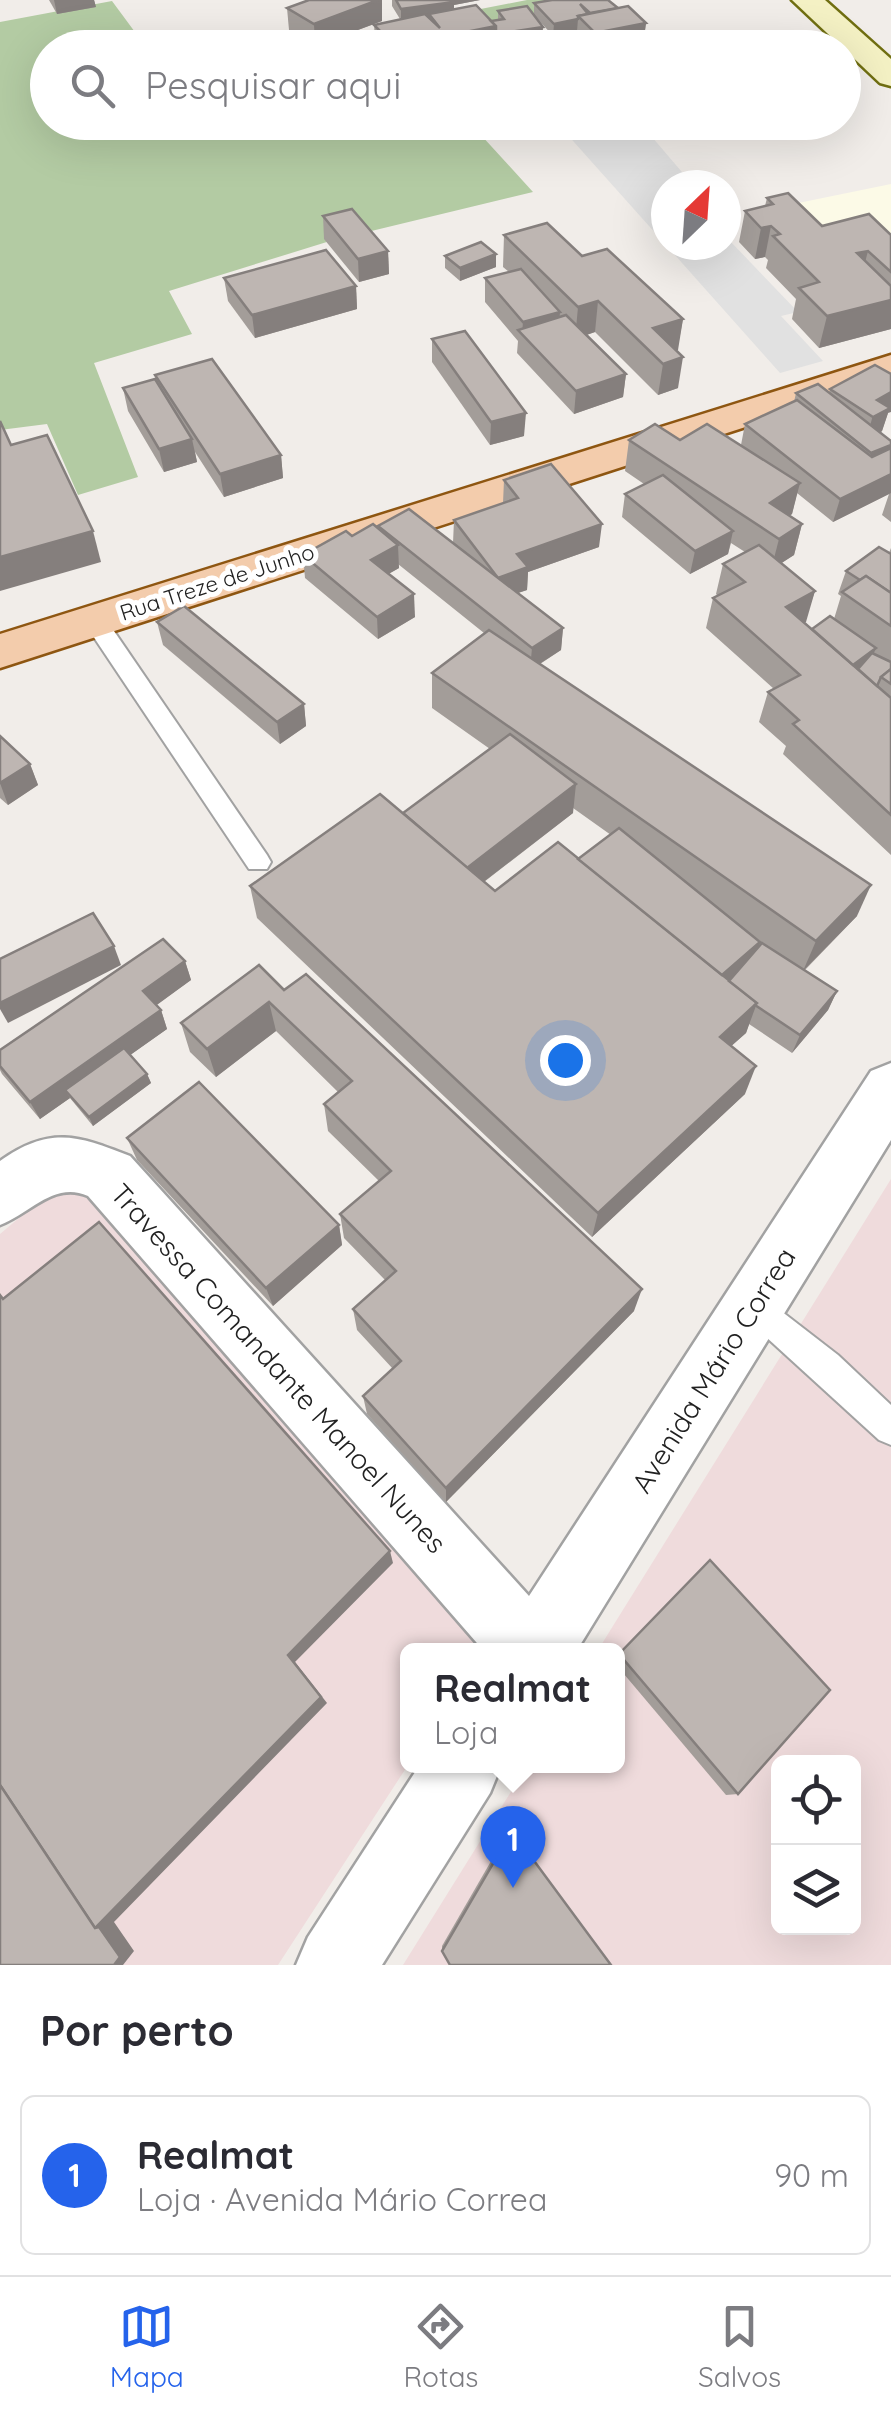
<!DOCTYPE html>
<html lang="pt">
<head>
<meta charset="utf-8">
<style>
	body { margin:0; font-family:Quicksand,sans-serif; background:#f7f7f7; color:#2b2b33 }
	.controls { position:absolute; right:30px; bottom:30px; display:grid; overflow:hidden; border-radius:15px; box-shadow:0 10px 40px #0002 }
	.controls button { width:90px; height:90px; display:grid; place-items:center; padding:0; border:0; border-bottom:2px solid #e1e1e2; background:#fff; color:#2b2b33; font:50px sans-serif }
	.compass { position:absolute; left:651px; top:170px; width:90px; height:90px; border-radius:50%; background:#fff; box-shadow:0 10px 40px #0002; rotate:25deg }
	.you { position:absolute; left:565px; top:1060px; width:35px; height:35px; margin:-25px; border:8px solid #fff; border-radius:50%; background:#1a73e8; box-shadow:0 0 0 15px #1a73e833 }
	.badge { display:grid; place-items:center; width:65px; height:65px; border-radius:50%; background:#2563eb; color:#fff; font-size:32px; font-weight:700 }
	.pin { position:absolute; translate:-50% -82px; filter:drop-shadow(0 2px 5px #0008) }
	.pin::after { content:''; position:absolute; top:52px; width:35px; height:30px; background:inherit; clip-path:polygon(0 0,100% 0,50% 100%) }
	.popup { position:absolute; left:400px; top:1643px; width:225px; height:130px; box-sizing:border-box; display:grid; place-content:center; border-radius:15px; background:#fff; filter:drop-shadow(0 2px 8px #0005); font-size:32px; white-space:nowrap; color:#7c7c81 }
	.popup b { font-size:38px; color:#2b2b33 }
	.popup::after { content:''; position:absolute; left:50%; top:100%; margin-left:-20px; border:20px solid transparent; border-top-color:#fff }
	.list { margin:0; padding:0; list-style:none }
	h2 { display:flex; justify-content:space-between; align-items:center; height:130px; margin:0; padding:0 40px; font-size:42px }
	h2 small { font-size:32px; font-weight:400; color:#7c7c81 }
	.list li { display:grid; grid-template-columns:65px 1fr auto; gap:30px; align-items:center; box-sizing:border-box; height:160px; margin:0 20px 20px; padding:0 20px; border:2px solid #e1e1e2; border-radius:15px }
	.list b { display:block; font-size:38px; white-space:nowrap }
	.list p { margin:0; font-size:32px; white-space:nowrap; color:#7c7c81 }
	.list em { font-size:32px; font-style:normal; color:#7c7c81 }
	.icon { flex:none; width:55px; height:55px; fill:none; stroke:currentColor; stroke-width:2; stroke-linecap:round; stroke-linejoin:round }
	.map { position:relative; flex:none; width:891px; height:1965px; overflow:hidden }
	.search { position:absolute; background:#fff; box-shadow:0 10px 40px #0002; left:30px; right:30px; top:30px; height:110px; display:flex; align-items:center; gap:25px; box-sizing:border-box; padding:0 35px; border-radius:55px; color:#7c7c81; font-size:38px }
	.sheet { height:310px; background:#fff }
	nav { display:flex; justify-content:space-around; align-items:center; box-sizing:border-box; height:140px; border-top:2px solid #e1e1e2; background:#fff; font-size:28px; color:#7c7c81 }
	nav a { display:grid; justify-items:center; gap:5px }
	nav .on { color:#2563eb }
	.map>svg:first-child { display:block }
</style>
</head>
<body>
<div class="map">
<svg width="891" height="1965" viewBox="0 0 891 1965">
	<rect width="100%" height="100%" fill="#f1ede9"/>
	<!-- commercial -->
	<g fill="#efdbdc" fill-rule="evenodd">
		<path d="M 891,1179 L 891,1965 L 403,1965 L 527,1766 L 618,1766 L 618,1650 L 598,1650 ZM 778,1762 L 854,1762 L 854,1928 L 778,1928 Z"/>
		<path d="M 57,1186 L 95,1190 L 489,1641 L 483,1650 L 408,1650 L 408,1765 L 278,1965 L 0,1965 L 0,1234 Z"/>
	</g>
	<!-- education -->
	<path fill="#fcfae7" d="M 891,184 L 891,329 L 764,210 Z"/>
	<!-- forest -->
	<g fill="#b3cba3">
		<path d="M 527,0 L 591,0 L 595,4 L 391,47 L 281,48 Z"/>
		<path d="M 112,1 L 146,47 L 48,48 L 48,122 L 294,122 L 300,128 L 326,122 L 470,123 L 533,192 L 330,241 L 169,291 L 192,334 L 94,363 L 138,477 L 78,495 L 47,424 L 0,430 L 0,22 Z"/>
	</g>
	<!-- parking -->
	<g fill="#e1e1e1">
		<path d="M 557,123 L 640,123 L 693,185 L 666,185 L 666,245 Z"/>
		<path d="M 726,224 L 730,241 L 798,312 L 781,316 L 823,361 L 780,373 L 666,245 L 726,245 Z"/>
	</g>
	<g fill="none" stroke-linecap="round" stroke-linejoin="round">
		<!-- lane casing -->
		<g stroke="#a2a2a2" stroke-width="4">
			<g id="lane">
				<path d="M 95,613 L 103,615 L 267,855 L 271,862 L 267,869 L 249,869 L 87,627 L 84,621 Z"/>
				<path d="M 754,1290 L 838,1355 L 891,1405 L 891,1445 L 879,1440 L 743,1316 L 738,1305 L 743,1294 Z"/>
			</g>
		</g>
		<!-- street casing -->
		<g stroke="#a2a2a2" stroke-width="5">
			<g id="street">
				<path d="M 891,1063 L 891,1140 L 577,1650 L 483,1650 L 88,1196 C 54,1181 31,1213 0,1225 L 0,1161 C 50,1125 79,1136 130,1156 L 529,1596 L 871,1071 Z"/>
				<path d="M 419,1766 L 501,1766 L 490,1793 L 382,1965 L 296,1965 L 308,1937 Z"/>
			</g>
		</g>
		<!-- secondary casing -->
		<g stroke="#706f11" stroke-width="5">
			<path id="secondary" d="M 792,0 L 825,0 L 891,59 L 891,86 L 880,83 Z"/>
		</g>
		<!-- primary casing -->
		<g stroke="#8e5611" stroke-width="5">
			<path id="primary" d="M 891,355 L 891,380 L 0,668 L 0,634 Z"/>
		</g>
		<!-- lane -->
		<use href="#lane" fill="#fff" fill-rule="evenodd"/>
		<!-- street -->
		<use href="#street" fill="#fff" fill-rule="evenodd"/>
		<!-- secondary -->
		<use href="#secondary" fill="#f4f1c4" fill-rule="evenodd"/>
		<!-- primary -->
		<use href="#primary" fill="#f3ccac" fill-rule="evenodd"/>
	</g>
	<!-- wall -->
	<g fill="#a39d99" fill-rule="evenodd">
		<path d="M 49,0 L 94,0 L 96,7 L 57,14 Z"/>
		<path d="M 309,0 L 382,0 L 382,21 L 315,46 L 289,30 L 287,8 Z"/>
		<path d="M 392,0 L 480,0 L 454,5 L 454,9 L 491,21 L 498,20 L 498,11 L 534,15 L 534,3 L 618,8 L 646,23 L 643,45 L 633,48 L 585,48 L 576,38 L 577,31 L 553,36 L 536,17 L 543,27 L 542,38 L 495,45 L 495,48 L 376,48 L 374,25 L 400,19 L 392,6 Z"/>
		<path d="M 767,198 L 822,226 L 891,235 L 891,329 L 819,348 L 792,319 L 796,299 L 766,268 L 768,260 L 765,257 L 755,259 L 739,242 L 745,211 L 765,206 Z"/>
		<path d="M 323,216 L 388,251 L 389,274 L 359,282 L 324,239 Z"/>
		<path d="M 504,235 L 683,319 L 677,351 L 678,388 L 658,395 L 595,332 L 586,335 L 626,374 L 623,397 L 574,414 L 517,353 L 518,341 L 485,302 L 485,278 L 509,272 L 503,267 Z"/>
		<path d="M 496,254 L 496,267 L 460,281 L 445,268 L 445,256 Z"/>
		<path d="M 224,278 L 356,286 L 357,309 L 255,338 L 228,301 Z"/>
		<path d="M 432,339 L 524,436 L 490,445 L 432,362 Z"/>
		<path d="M 155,375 L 281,455 L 283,478 L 224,497 L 195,452 L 197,462 L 164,472 L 128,411 L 123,388 L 157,382 Z"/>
		<path d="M 830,389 L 888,413 L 882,431 L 880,433 L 890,441 L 891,439 L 891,522 L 882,515 L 889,494 L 833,522 L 797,493 L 792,514 L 789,516 L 802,524 L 794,555 L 781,563 L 815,591 L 804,623 L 812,629 L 834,619 L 841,596 L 838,594 L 846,571 L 889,553 L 891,548 L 891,855 L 783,754 L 786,746 L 759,722 L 768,692 L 774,689 L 706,628 L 713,598 L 718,596 L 716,594 L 723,564 L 745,552 L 731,543 L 728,554 L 690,574 L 622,517 L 625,494 L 644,484 L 625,471 L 629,440 L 680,440 L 741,445 L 745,424 L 794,402 L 796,393 L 829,393 Z"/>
		<path d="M 504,480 L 599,547 L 528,572 L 527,590 L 518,593 L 563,628 L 561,650 L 540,664 L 857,916 L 805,970 L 837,991 L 828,1010 L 792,1053 L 749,1024 L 746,1033 L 731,1046 L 745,1094 L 592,1237 L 257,918 L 250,886 L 403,813 L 490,749 L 432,708 L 432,673 L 484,633 L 398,564 L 399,568 L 388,574 L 415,617 L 378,639 L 305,578 L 303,555 L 352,536 L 378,529 L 378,526 L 453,543 L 454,520 L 503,503 ZM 573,808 L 611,835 L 578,859 L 495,891 L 484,882 L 573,813 ZM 749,933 L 780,955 L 759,947 L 760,942 Z"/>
		<path d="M 157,622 L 304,704 L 306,726 L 280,744 L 163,645 Z"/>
		<path d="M 0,736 L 30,764 L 38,785 L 8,805 L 0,798 Z"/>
		<path d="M 185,961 L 191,980 L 156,1005 L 161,1010 L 167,1029 L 130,1055 L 147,1074 L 151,1083 L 93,1126 L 70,1098 L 40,1119 L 2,1074 L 0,1070 L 0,1050 Z"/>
		<path d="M 284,990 L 634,1311 L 446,1502 L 367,1414 L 363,1396 L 393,1369 L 357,1330 L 353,1309 L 386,1281 L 344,1238 L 340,1214 L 379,1181 L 328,1131 L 324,1104 L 338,1092 L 276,1031 L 216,1077 L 190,1052 L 181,1023 Z"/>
		<path d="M 127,1138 L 339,1225 L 342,1245 L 273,1306 L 137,1160 Z"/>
		<path d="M 710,1560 L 738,1794 L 726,1795 L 618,1667 L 618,1655 Z"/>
		<path d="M 509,1830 L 512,1831 L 442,1951 L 442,1946 Z"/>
	</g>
	<!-- shaded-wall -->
	<g fill="#857f7d">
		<path d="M 54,0 L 94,0 L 96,7 L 57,14 Z"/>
		<path d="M 378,0 L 382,0 L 382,21 L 315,46 L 314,24 Z"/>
		<path d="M 449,0 L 480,0 L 454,5 L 454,14 L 429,14 L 429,17 L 401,20 L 401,9 Z"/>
		<path d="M 578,19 L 577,31 L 553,36 L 554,24 Z"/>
		<path d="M 646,23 L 643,45 L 633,48 L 593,48 L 595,33 Z"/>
		<path d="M 496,26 L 495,48 L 395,48 L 395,46 Z"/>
		<path d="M 543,27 L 542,38 L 496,46 L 496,34 Z"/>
		<path d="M 771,226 L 765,257 L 755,259 L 761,228 Z"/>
		<path d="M 388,251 L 389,274 L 359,282 L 358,259 Z"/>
		<path d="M 868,251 L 860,282 L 857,253 Z"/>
		<path d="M 496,254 L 496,267 L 460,281 L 460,268 Z"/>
		<path d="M 356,286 L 357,309 L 255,338 L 252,315 Z"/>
		<path d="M 891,300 L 891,329 L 819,348 L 827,316 Z"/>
		<path d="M 598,301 L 595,332 L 575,339 L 578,307 Z"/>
		<path d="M 560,312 L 558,335 L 522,334 L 523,322 Z"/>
		<path d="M 683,319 L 678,350 L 656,357 L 653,328 Z"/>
		<path d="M 683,357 L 678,388 L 658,395 L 663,364 Z"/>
		<path d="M 626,374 L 623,397 L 574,414 L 576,391 Z"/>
		<path d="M 891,392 L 891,412 L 888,413 L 882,431 L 866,441 L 877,400 Z"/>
		<path d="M 526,413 L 524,436 L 490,445 L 491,422 Z"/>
		<path d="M 192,439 L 197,462 L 164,472 L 159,449 Z"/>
		<path d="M 891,445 L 891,452 L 864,477 L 871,453 Z"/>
		<path d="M 281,455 L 283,478 L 224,497 L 220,474 Z"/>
		<path d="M 891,474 L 891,493 L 833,522 L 840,499 Z"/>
		<path d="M 800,483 L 792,514 L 767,531 L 770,503 Z"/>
		<path d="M 602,524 L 599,547 L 528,572 L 527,590 L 497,600 L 498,578 L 517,554 Z"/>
		<path d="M 802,524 L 794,555 L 771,570 L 779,539 Z"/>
		<path d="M 93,531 L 101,562 L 0,591 L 0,557 Z"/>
		<path d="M 733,531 L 728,554 L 690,574 L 695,551 Z"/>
		<path d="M 398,545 L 399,568 L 373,583 L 371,560 Z"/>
		<path d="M 815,591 L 806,622 L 777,637 L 786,607 Z"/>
		<path d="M 414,594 L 415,617 L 378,639 L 377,617 Z"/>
		<path d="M 563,628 L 561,650 L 530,670 L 532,648 Z"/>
		<path d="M 876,648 L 871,660 L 841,682 L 845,670 Z"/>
		<path d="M 304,704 L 306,726 L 280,744 L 277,722 Z"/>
		<path d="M 30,764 L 38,785 L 8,805 L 0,783 Z"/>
		<path d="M 576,784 L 573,813 L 465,896 L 466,869 Z"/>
		<path d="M 871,885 L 857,916 L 803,971 L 816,941 Z"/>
		<path d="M 760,942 L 754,961 L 712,996 L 718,977 Z"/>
		<path d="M 114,946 L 121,965 L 8,1023 L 0,1009 L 0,1003 Z"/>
		<path d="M 185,961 L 191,980 L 150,1010 L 143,991 Z"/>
		<path d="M 837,991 L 828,1010 L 792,1053 L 800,1035 Z"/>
		<path d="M 269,1002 L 276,1031 L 216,1077 L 207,1049 Z"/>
		<path d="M 757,1003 L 746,1033 L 710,1065 L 720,1037 Z"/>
		<path d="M 161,1010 L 167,1029 L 71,1097 L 65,1090 L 70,1098 L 40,1119 L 30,1102 Z"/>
		<path d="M 756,1066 L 745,1094 L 592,1237 L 598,1213 Z"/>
		<path d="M 147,1074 L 151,1083 L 93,1126 L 89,1117 Z"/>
		<path d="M 339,1225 L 342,1245 L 273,1306 L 266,1288 Z"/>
		<path d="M 642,1289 L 634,1311 L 446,1502 L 446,1488 Z"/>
		<path d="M 390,1551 L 393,1563 L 295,1662 L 327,1703 L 114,1922 L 134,1951 L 123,1965 L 114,1965 L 95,1928 L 288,1655 Z"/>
	</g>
	<!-- building -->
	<g fill="#beb6b2" stroke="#857f7d" stroke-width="2.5">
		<path d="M 309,0 L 378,0 L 314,24 L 287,8 Z"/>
		<path d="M 396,0 L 453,0 L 454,2 L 401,9 Z"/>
		<path d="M 552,0 L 608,0 L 618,8 L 590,13 L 580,4 L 588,14 L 578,16 L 578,19 L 554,24 L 534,3 Z"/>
		<path d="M 476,5 L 496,26 L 395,46 L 374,25 L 425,14 L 440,28 L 429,14 Z"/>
		<path d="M 527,6 L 543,27 L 496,34 L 496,26 L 491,21 L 504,19 L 498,11 Z"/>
		<path d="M 628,6 L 646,23 L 595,33 L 578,16 Z"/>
		<path d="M 444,41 L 452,48 L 419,48 Z"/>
		<path d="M 788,193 L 822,226 L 869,214 L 891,235 L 891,272 L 868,251 L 857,253 L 891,286 L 891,300 L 827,316 L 799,288 L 819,282 L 773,236 L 780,234 L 771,226 L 761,228 L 745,211 L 773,204 L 767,198 Z"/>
		<path d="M 352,209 L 388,251 L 358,259 L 323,216 Z"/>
		<path d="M 547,223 L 582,256 L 607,249 L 683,319 L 653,328 L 683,357 L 663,364 L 598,301 L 578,307 L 504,235 Z"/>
		<path d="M 481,242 L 496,254 L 460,268 L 445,256 Z"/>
		<path d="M 326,250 L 356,286 L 252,315 L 224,278 Z"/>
		<path d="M 521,269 L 560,312 L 523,322 L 485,278 Z"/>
		<path d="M 566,315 L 626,374 L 576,391 L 518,330 Z"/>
		<path d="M 465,331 L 526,413 L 491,422 L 432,339 Z"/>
		<path d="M 212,359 L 281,455 L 220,474 L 155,375 Z"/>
		<path d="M 875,365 L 891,374 L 891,392 L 877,400 L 890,408 L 873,417 L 830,389 Z"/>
		<path d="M 155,379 L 192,439 L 159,449 L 123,388 Z"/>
		<path d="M 818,384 L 891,441 L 891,445 L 871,453 L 796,393 Z"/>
		<path d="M 797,400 L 872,457 L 891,448 L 891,474 L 840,499 L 745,424 Z"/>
		<path d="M 0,421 L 11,445 L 47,435 L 93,531 L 0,557 Z"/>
		<path d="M 655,424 L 680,440 L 707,424 L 800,483 L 770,503 L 802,524 L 779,539 L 629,440 Z"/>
		<path d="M 551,464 L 602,524 L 517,554 L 528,567 L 498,578 L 454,520 L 518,498 L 504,480 Z"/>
		<path d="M 663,475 L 733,531 L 695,551 L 625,494 Z"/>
		<path d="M 409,509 L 563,628 L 532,648 L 378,526 Z"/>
		<path d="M 373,524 L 398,545 L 371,560 L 414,594 L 377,617 L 303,555 L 346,531 L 352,536 Z"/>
		<path d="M 759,545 L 815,591 L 786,607 L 891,698 L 891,815 L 793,724 L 799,720 L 768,692 L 800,675 L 713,598 L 745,582 L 723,564 Z"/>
		<path d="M 879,547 L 891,554 L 891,593 L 866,576 L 860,580 L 846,571 Z"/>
		<path d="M 866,576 L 891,593 L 891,626 L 842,592 Z"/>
		<path d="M 184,606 L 304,704 L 277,722 L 157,622 Z"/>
		<path d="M 830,616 L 876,648 L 853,665 L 812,629 Z"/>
		<path d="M 489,630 L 871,885 L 816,941 L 432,673 Z"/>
		<path d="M 872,653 L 891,662 L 891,669 L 881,677 L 877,686 L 858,669 Z"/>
		<path d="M 891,669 L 891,684 L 881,677 Z"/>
		<path d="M 510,734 L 576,784 L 467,868 L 403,813 Z"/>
		<path d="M 0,736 L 30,764 L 0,783 Z"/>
		<path d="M 380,794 L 495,891 L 558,842 L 757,1003 L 720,1037 L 756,1066 L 598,1213 L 250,886 Z"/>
		<path d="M 619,828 L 760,942 L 722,975 L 578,859 Z"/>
		<path d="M 93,913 L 114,946 L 0,1003 L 0,959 Z"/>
		<path d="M 163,939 L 185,961 L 143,991 L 161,1010 L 30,1102 L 0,1066 L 0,1050 Z"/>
		<path d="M 762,943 L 837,991 L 800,1035 L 755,1005 L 757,1003 L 729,981 Z"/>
		<path d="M 259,965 L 284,990 L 306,974 L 642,1289 L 446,1488 L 363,1396 L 401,1361 L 353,1309 L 396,1271 L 340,1214 L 391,1171 L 324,1104 L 352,1081 L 269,1002 L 207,1049 L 181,1023 Z"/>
		<path d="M 124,1048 L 147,1074 L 89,1117 L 65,1090 Z"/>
		<path d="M 199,1082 L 339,1225 L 266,1288 L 127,1138 Z"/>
		<path d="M 99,1222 L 390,1551 L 288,1655 L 321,1697 L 95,1928 L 0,1785 L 0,1295 L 3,1299 Z"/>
		<path d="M 710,1560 L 830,1690 L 738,1794 L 619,1654 Z"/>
		<path d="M 0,1785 L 95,1928 L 99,1927 L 120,1957 L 114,1965 L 0,1965 Z"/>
		<path d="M 512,1831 L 611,1965 L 450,1965 L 442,1951 Z"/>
	</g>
	<g text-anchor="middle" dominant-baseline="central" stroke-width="10" stroke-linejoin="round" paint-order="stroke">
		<!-- far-street labels -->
		<g font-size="22" fill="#212121" stroke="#fff">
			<text transform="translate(217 582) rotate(-18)">Rua Treze de Junho</text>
		</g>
		<!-- street labels -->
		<g font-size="28" fill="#212121" stroke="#fff">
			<text transform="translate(279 1368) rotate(48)">Travessa Comandante Manoel Nunes</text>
			<text transform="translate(713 1370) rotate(-58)">Avenida Mário Correa</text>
		</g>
	</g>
</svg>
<div class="controls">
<button><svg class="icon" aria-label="locate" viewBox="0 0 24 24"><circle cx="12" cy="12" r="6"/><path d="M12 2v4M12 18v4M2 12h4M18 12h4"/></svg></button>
<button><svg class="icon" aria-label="layers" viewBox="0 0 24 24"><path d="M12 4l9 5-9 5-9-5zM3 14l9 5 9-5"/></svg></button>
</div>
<svg class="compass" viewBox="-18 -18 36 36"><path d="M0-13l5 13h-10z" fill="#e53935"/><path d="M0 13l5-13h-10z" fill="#7c7c81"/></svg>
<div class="you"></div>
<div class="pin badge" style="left:513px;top:1888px">1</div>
<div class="popup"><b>Realmat</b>Loja</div>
<div class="search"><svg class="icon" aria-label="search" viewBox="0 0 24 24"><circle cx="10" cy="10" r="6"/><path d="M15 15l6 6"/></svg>Pesquisar aqui</div>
</div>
<section class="sheet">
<h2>Por perto<small></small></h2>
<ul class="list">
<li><span class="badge">1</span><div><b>Realmat</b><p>Loja · Avenida Mário Correa</p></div><em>90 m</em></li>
</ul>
</section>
<nav>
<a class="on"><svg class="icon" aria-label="map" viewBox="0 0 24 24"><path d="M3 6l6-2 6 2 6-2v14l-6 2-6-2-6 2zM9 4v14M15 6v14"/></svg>Mapa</a>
<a><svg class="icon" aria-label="directions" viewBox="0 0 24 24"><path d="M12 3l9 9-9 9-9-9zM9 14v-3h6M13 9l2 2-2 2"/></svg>Rotas</a>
<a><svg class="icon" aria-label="saved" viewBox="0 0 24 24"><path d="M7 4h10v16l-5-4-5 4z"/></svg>Salvos</a>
</nav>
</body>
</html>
